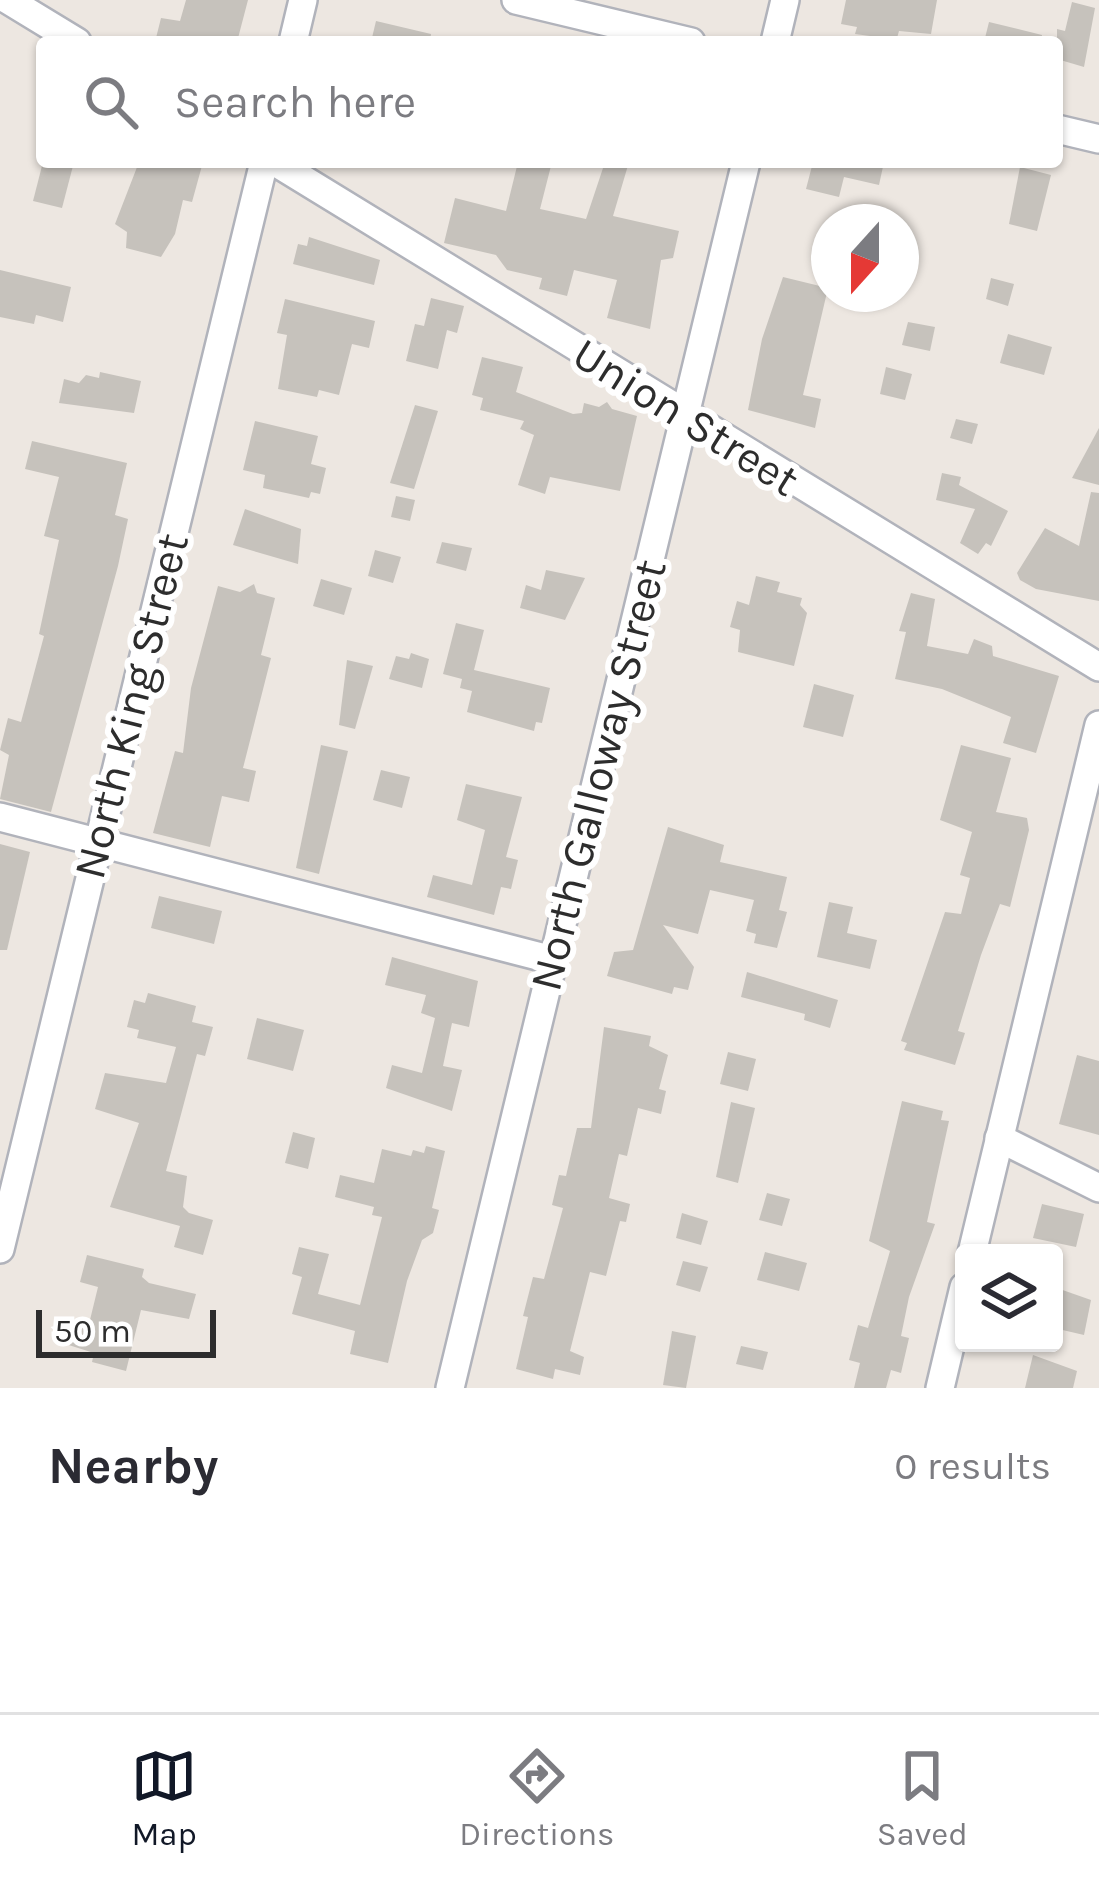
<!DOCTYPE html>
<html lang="en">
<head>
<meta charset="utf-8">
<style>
	body { margin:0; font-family:Karla,sans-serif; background:#f2f2f3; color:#2b2b33 }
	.controls { position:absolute; right:36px; bottom:36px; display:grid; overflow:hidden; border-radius:12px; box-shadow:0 3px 9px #0004 }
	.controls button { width:108px; height:108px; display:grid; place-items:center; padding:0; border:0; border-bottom:3px solid #e1e1e2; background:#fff; color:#2b2b33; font:60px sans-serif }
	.compass { position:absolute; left:811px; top:204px; width:108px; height:108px; border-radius:50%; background:#fff; box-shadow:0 3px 9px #0004; rotate:201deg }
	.scale { position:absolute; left:36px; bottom:30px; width:180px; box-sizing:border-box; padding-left:12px; border:6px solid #2d2d2d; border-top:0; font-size:33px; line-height:42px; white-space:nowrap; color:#2d2d2d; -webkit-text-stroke:9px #fff; paint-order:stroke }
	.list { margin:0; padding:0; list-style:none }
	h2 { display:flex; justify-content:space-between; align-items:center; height:156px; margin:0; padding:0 48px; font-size:51px }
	h2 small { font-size:39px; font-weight:400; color:#7c7c81 }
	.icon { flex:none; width:66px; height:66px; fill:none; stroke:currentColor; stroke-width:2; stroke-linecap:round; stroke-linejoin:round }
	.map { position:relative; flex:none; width:1099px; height:1388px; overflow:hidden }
	.search { position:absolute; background:#fff; box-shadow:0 3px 9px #0004; left:36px; right:36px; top:36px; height:132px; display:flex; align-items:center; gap:30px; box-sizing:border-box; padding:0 42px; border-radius:12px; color:#7c7c81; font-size:45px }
	.sheet { height:324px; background:#fff }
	nav { display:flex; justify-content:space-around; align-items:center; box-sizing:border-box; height:168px; border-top:3px solid #e1e1e2; background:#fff; font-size:33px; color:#7c7c81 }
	nav a { display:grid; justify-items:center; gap:6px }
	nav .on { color:#111827 }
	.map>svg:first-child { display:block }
</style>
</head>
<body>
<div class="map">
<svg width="1099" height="1388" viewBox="0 0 1099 1388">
	<rect width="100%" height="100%" fill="#ede7e1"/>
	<!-- building -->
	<g fill="#c6c2bc">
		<path d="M 186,0 L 248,0 L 237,42 L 156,38 L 161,18 L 180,21 Z"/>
		<path d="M 846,0 L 937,0 L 931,34 L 899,31 L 897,38 L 885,38 L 855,34 L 857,27 L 841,24 Z"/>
		<path d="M 1072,2 L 1095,8 L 1084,67 L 1057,59 L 1057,29 L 1065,31 Z"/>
		<path d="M 376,21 L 431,34 L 430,42 L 371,42 Z"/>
		<path d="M 989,22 L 1042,35 L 1041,42 L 984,42 Z"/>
		<path d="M 43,162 L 74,162 L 62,208 L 33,201 Z"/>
		<path d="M 139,162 L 203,162 L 192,202 L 183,200 L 175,234 L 161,257 L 126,248 L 127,232 L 115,224 Z"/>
		<path d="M 518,162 L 552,162 L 540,209 L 586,219 L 605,162 L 629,162 L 613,216 L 679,231 L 673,258 L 661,260 L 650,329 L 607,318 L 617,280 L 574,270 L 567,296 L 539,289 L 542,278 L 507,270 L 496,255 L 444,243 L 455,198 L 506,211 Z"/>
		<path d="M 813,162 L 884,162 L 879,185 L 844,177 L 839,197 L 806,189 Z"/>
		<path d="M 1020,167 L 1051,175 L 1037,231 L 1009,224 Z"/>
		<path d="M 309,237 L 380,260 L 374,285 L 293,264 L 298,244 L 307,246 Z"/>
		<path d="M 0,270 L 71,287 L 63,322 L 36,315 L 34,324 L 0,317 Z"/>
		<path d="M 783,277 L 828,288 L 803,395 L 821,399 L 815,428 L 748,410 L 762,339 Z"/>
		<path d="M 991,278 L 1014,284 L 1008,306 L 986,299 Z"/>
		<path d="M 431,298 L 464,306 L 457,333 L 447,330 L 438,369 L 406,361 L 415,324 L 424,326 Z"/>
		<path d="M 285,299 L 375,321 L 369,348 L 352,344 L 339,395 L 319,390 L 317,397 L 278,389 L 287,335 L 277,333 Z"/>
		<path d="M 908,322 L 935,327 L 930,351 L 902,345 Z"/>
		<path d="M 1008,334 L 1052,347 L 1044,375 L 1000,363 Z"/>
		<path d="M 482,357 L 523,367 L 516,392 L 573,414 L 582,413 L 584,403 L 599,407 L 607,402 L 612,409 L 637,416 L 620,491 L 550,477 L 545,494 L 518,485 L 534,435 L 520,429 L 524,421 L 480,410 L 483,398 L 472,395 Z"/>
		<path d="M 886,367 L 912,374 L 905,400 L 880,394 Z"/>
		<path d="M 100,372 L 141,381 L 134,413 L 59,403 L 64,379 L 79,383 L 86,375 L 99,378 Z"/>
		<path d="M 415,405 L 438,411 L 414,489 L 390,483 Z"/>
		<path d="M 956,419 L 978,424 L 972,444 L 950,438 Z"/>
		<path d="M 255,421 L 318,436 L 311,464 L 326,468 L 320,494 L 311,492 L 309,498 L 263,488 L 265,475 L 243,470 Z"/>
		<path d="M 1099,428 L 1099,485 L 1072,478 Z"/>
		<path d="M 32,441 L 127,463 L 115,515 L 128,519 L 118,566 L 51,812 L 0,799 L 9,755 L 0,750 L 8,718 L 21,722 L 44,636 L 39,634 L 59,540 L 44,536 L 59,477 L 25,469 Z"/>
		<path d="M 942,473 L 961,477 L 959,485 L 1008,511 L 991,546 L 986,543 L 978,554 L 960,543 L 975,509 L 936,500 Z"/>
		<path d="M 1091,492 L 1099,493 L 1099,601 L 1036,589 L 1020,580 L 1017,573 L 1045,528 L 1079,546 Z"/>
		<path d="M 396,496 L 415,500 L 410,521 L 391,517 Z"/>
		<path d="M 245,509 L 301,529 L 298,564 L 233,545 Z"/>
		<path d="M 442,542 L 472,548 L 466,571 L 436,563 Z"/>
		<path d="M 375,550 L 401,557 L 393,583 L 368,576 Z"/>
		<path d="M 546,570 L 585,578 L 565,620 L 520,608 L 526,585 L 541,590 Z"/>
		<path d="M 756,576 L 780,582 L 777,592 L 802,598 L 800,605 L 807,613 L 794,666 L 738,652 L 740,630 L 730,627 L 737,601 L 749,605 Z"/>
		<path d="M 321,579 L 352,588 L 344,615 L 313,606 Z"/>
		<path d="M 254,584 L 257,593 L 275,598 L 261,655 L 271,658 L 243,768 L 256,771 L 249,802 L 222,796 L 210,847 L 153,833 L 175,751 L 183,753 L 191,688 L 218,586 L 240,592 Z"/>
		<path d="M 911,593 L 935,599 L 927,646 L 968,654 L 974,639 L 992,646 L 993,656 L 1059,676 L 1036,753 L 1003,743 L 1011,717 L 942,689 L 895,679 L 906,632 L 899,631 Z"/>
		<path d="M 456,623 L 484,630 L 474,670 L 550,688 L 542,723 L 536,722 L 534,731 L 467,712 L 472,691 L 460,688 L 462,679 L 443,674 Z"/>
		<path d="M 411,653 L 429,659 L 422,688 L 389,679 L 396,656 L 409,659 Z"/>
		<path d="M 347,660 L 373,666 L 355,729 L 339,725 Z"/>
		<path d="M 814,684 L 854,695 L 843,737 L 803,727 Z"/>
		<path d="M 321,745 L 348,751 L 319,874 L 296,868 Z"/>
		<path d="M 961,745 L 1011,758 L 996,812 L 1027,818 L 1029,830 L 1010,907 L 1000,904 L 981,955 L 958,1031 L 965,1033 L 955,1065 L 904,1050 L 907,1043 L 901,1041 L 945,912 L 961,914 L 970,878 L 960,875 L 972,832 L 940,820 Z"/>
		<path d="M 381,770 L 410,777 L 402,808 L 373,800 Z"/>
		<path d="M 466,784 L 522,797 L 506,857 L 518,860 L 511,889 L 501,887 L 494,915 L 427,897 L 433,875 L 472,885 L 485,830 L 457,820 Z"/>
		<path d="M 668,827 L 724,845 L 720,862 L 787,877 L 779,910 L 787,912 L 777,948 L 754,943 L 756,934 L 746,931 L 754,900 L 710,890 L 698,934 L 663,925 L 694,967 L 688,990 L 674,987 L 672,994 L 607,976 L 614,952 L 633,950 Z"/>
		<path d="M 0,844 L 30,852 L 7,950 L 0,950 Z"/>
		<path d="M 159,896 L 222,911 L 214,944 L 151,928 Z"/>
		<path d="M 829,902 L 853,907 L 847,933 L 877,940 L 870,969 L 817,957 Z"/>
		<path d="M 392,957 L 478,981 L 469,1027 L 452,1023 L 443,1066 L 462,1070 L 452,1111 L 386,1088 L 392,1065 L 422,1073 L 435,1018 L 421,1013 L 426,995 L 385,985 Z"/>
		<path d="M 747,972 L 838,1000 L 830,1028 L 804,1020 L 805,1014 L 741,997 Z"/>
		<path d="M 148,993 L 196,1006 L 192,1022 L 213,1027 L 205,1056 L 197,1054 L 166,1171 L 187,1176 L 183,1207 L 189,1213 L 213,1220 L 203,1255 L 174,1247 L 180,1226 L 110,1207 L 139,1123 L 95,1109 L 105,1073 L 166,1083 L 176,1047 L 137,1038 L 139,1030 L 127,1027 L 134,1000 L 145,1003 Z"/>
		<path d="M 257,1018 L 304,1030 L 293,1071 L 247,1059 Z"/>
		<path d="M 604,1027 L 651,1036 L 649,1046 L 668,1055 L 659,1089 L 666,1091 L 661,1114 L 638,1108 L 627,1156 L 619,1154 L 609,1198 L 630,1204 L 626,1222 L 620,1221 L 606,1276 L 590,1272 L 570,1351 L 584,1357 L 580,1375 L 555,1369 L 553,1379 L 516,1369 L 528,1317 L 523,1316 L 533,1277 L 544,1279 L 563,1208 L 552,1205 L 559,1175 L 566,1176 L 577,1128 L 591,1128 Z"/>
		<path d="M 728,1052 L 756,1059 L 748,1091 L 720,1084 Z"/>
		<path d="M 1077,1055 L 1099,1061 L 1099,1135 L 1059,1124 Z"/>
		<path d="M 902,1101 L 943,1111 L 941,1120 L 949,1121 L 927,1222 L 935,1224 L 909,1297 L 901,1336 L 909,1338 L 901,1373 L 891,1370 L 886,1388 L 854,1388 L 860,1363 L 849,1360 L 858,1325 L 868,1328 L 890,1251 L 869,1241 Z"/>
		<path d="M 731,1102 L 755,1108 L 738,1183 L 716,1177 Z"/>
		<path d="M 293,1132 L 315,1138 L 308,1169 L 285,1163 Z"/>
		<path d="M 426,1146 L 445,1151 L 432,1208 L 439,1210 L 433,1233 L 422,1240 L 407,1281 L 388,1363 L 350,1354 L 355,1331 L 292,1314 L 302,1277 L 292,1274 L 299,1247 L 329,1254 L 318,1294 L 360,1305 L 382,1217 L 372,1215 L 374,1207 L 335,1197 L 340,1175 L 374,1183 L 382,1149 L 411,1156 L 413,1150 L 424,1153 Z"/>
		<path d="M 767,1193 L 790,1199 L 782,1226 L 759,1220 Z"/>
		<path d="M 1042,1204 L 1084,1214 L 1076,1247 L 1033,1238 Z"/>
		<path d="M 682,1213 L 708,1221 L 701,1245 L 676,1238 Z"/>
		<path d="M 765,1252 L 807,1263 L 799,1291 L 757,1280 Z"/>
		<path d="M 87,1255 L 144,1269 L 142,1277 L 149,1283 L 196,1294 L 189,1319 L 141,1310 L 126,1371 L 92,1362 L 94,1353 L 56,1341 L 62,1317 L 89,1324 L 98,1287 L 80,1282 Z"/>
		<path d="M 683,1261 L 708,1267 L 700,1292 L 676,1285 Z"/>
		<path d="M 1054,1287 L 1091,1300 L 1084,1335 L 1054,1328 Z"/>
		<path d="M 672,1331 L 696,1336 L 686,1388 L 663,1385 Z"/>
		<path d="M 741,1346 L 768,1352 L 763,1370 L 736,1364 Z"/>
		<path d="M 1033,1355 L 1077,1371 L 1073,1388 L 1025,1388 Z"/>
	</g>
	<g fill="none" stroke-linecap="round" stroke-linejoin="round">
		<!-- minor casing -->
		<g stroke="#b1b3bb" stroke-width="32">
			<g id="minor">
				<path d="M 8,0 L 77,42"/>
				<path d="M 516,0 L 691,42"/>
				<path d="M 293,42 L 303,0"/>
				<path d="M 775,42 L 785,0"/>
				<path d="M 1057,129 L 1099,139"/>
				<path d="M 275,162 L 1099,667"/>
				<path d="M 0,817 L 553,960"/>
				<path d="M 999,1138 L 1099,1188"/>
				<path d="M 0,1249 L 264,162"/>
				<path d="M 972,1253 L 1099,725"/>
				<path d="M 450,1388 L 746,162"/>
				<path d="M 940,1388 L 964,1287"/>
			</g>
		</g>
		<!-- minor -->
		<use href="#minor" stroke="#fff" stroke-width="27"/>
	</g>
	<g text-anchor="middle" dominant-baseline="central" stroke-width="12" stroke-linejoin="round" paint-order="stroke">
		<!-- street labels -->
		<g font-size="45" fill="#2d2d2d" stroke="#fff">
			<text transform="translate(686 417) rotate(32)">Union Street</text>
			<text transform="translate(131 706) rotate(-76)">North King Street</text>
			<text transform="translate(598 775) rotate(-76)">North Galloway Street</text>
		</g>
	</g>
</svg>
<div class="controls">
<button><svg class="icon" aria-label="layers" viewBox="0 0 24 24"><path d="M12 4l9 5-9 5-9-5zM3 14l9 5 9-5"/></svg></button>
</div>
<svg class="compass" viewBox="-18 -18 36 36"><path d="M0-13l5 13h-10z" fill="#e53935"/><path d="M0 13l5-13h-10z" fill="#7c7c81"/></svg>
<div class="scale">50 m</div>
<div class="search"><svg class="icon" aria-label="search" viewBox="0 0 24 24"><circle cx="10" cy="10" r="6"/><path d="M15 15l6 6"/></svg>Search here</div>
</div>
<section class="sheet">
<h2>Nearby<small>0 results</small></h2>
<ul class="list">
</ul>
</section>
<nav>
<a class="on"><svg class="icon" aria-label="map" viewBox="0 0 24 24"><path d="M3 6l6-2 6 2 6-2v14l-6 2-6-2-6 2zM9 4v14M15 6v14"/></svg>Map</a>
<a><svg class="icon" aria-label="directions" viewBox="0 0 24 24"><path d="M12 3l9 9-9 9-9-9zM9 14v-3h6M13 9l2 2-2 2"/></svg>Directions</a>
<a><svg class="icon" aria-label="saved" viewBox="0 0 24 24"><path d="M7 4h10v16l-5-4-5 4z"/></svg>Saved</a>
</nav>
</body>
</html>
